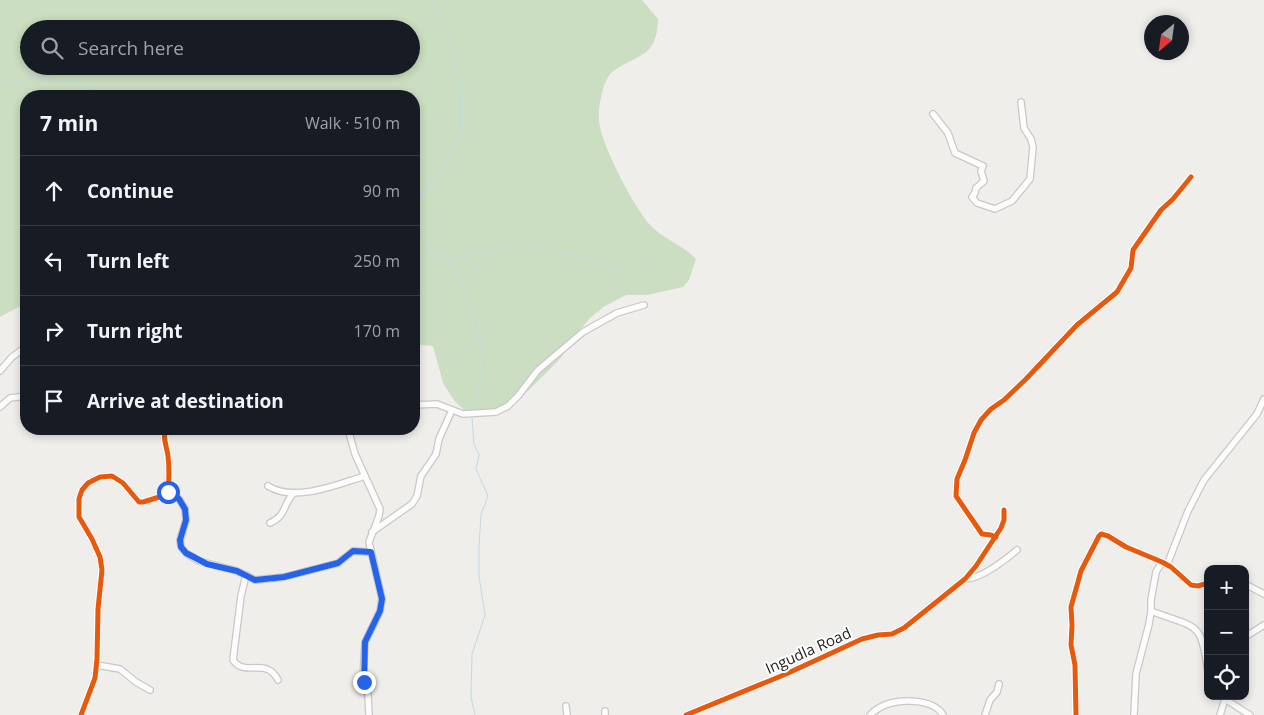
<!DOCTYPE html>
<html lang="en">
<head>
<meta charset="utf-8">
<style>
	body { margin:0; font-family:"Open Sans",sans-serif; background:#242831; color:#f1f3f6 }
	.controls { position:absolute; right:15px; bottom:15px; display:grid; overflow:hidden; border-radius:10px; box-shadow:0 2px 8px #0003 }
	.controls button { width:45px; height:45px; display:grid; place-items:center; padding:0; border:0; border-bottom:1px solid #363941; background:#171b24; color:#f1f3f6; font:25px sans-serif }
	.compass { position:absolute; left:1144px; top:15px; width:45px; height:45px; border-radius:50%; background:#171b24; box-shadow:0 2px 8px #0003; rotate:209deg }
	.stop { position:absolute; width:15px; height:15px; margin:-11px; border:4px solid #2563eb; border-radius:50%; background:#fff }
	.stop.end { background:#2563eb; border-color:#fff; box-shadow:0 1px 5px #0008 }
	.list { margin:0; padding:0; list-style:none }
	h2 { display:flex; justify-content:space-between; align-items:center; height:65px; margin:0; padding:0 20px; font-size:21px }
	h2 small { font-size:16px; font-weight:400; color:#9ea1a6 }
	.list li { display:grid; grid-template-columns:32px 1fr auto; gap:15px; align-items:center; box-sizing:border-box; height:70px; padding:0 20px; border-top:1px solid #363941 }
	.list b { display:block; font-size:19px; white-space:nowrap }
	.list em { font-size:16px; font-style:normal; color:#9ea1a6 }
	.icon { flex:none; width:28px; height:28px; fill:none; stroke:currentColor; stroke-width:2; stroke-linecap:round; stroke-linejoin:round }
	.map { position:relative; flex:none; width:1264px; height:715px; overflow:hidden }
	.search { position:absolute; background:#171b24; box-shadow:0 2px 8px #0003; left:20px; top:20px; width:400px; height:55px; display:flex; align-items:center; gap:12px; box-sizing:border-box; padding:0 18px; border-radius:28px; color:#9ea1a6; font-size:19px }
	.panel { position:absolute; background:#171b24; box-shadow:0 2px 8px #0003; left:20px; top:90px; width:400px; height:345px; border-radius:20px }
	.map>svg:first-child { display:block }
</style>
</head>
<body>
<div class="map">
<svg width="1264" height="715" viewBox="0 0 1264 715">
	<rect width="100%" height="100%" fill="#f0eeeb"/>
	<!-- forest -->
	<path fill="#cbdec1" fill-rule="evenodd" d="M 0,0 L 642,0 L 658,19 C 657,57 640,53 615,70 C 608,74 606,81 603,89 C 600,101 597,114 600,127 C 605,151 634,207 650,225 C 663,239 683,245 696,259 L 689,280 L 683,287 L 647,295 L 626,295 L 605,306 L 589,319 L 568,344 L 563,355 L 556,363 L 530,389 L 503,409 L 469,415 L 454,400 L 443,383 L 433,346 L 414,344 L 414,96 L 26,96 L 26,303 L 0,317 ZM 29,29 L 411,29 L 411,66 L 29,66 Z"/>
	<g fill="none" stroke-linecap="round" stroke-linejoin="round">
		<!-- stream -->
		<g stroke="#bfdbe3" stroke-width="1">
			<path d="M 0,83 L 45,77 L 99,91 L 106,96"/>
			<path d="M 414,203 L 427,190 L 442,170 L 454,150 L 460,132 L 461,83 L 457,71 L 455,49 L 449,29 L 438,15 L 432,0"/>
			<path d="M 414,221 L 427,249 L 449,261 L 459,278 L 473,312 L 484,362 L 480,385 L 473,410"/>
			<path d="M 449,261 L 489,250 L 522,247 L 556,250 L 586,258 L 617,268 L 659,267"/>
			<path d="M 472,418 L 474,444 L 479,455 L 476,469 L 488,496 L 481,514 L 479,547 L 479,576 L 485,615 L 472,654 L 471,697 L 475,715"/>
		</g>
		<!-- minor casing -->
		<g stroke="#c9c8c7" stroke-width="8">
			<g id="minor">
				<path d="M 933,114 L 948,133 L 955,153 L 983,166 L 981,171 L 984,181 L 976,188 L 975,193 L 972,197 L 977,203 L 995,209 L 1012,201 L 1030,179 L 1033,147 L 1031,139 L 1024,128 L 1021,102"/>
				<path d="M 0,371 L 12,357 L 26,347"/>
				<path d="M 414,405 L 437,404 L 463,414 L 496,412 L 508,406 L 518,396 L 538,370 L 583,332 L 617,313 L 644,305"/>
				<path d="M 0,407 L 10,398 L 26,396"/>
				<path d="M 348,429 L 355,454 L 380,509 L 379,516 L 369,542 L 382,599 L 380,611 L 365,642 L 363,678 L 368,695 L 369,715"/>
				<path d="M 268,486 C 295,503 338,484 365,476"/>
				<path d="M 169,490 L 179,499 L 185,509 L 186,520 L 180,540 L 181,547 L 186,553 L 199,561 L 237,571 L 255,580 L 284,577 L 338,563 L 353,551 L 371,552"/>
				<path d="M 270,523 C 288,515 282,504 294,493"/>
				<path d="M 372,532 L 412,504 L 417,496 L 421,476 L 436,454 L 439,439 L 452,410"/>
				<path d="M 996,537 L 991,535 L 982,534 L 956,496 L 957,479 L 965,460 L 974,433 L 981,420 L 991,409 L 1004,400 L 1026,379 L 1077,325 L 1117,292 L 1131,268 L 1133,250 L 1161,210 L 1173,199 L 1191,177"/>
				<path d="M 1167,565 L 1188,511 L 1204,480 L 1257,414 L 1264,399"/>
				<path d="M 246,575 L 241,596 L 233,660 C 245,678 266,656 278,680"/>
				<path d="M 965,579 C 981,579 1005,560 1017,550"/>
				<path d="M 1245,584 L 1264,594"/>
				<path d="M 1151,611 C 1197,629 1201,619 1208,672"/>
				<path d="M 1245,637 L 1264,625"/>
				<path d="M 97,665 L 120,669 L 136,682 L 150,690"/>
				<path d="M 1224,696 L 1225,699 L 1250,715"/>
				<path d="M 566,706 L 567,715"/>
				<path d="M 605,711 L 605,715"/>
				<path d="M 81,715 L 95,678 L 97,659 L 98,609 L 102,570 L 100,557 L 92,539 L 79,517 L 79,499 L 82,490 L 88,483 L 100,477 L 112,476 L 123,483 L 139,502 L 143,502 L 166,495 C 170,490 169,464 168,456 C 167,447 162,438 166,429"/>
				<path d="M 686,715 L 786,674 L 862,639 L 878,635 L 892,634 L 904,628 L 965,579 L 976,566 L 1001,528 L 1004,520 L 1004,510"/>
				<path d="M 870,715 C 876,709 883,705 891,703 C 906,699 935,700 943,715"/>
				<path d="M 985,715 L 990,700 L 997,692 L 999,684"/>
				<path d="M 1076,715 L 1075,665 L 1071,645 L 1072,625 L 1071,607 L 1081,571 L 1099,536 L 1101,534 L 1108,536 L 1126,547 L 1162,562 L 1171,567 L 1191,585 L 1198,586 L 1208,583"/>
				<path d="M 1134,715 L 1136,674 L 1149,624 L 1151,611 L 1151,600 L 1156,572 L 1162,562"/>
				<path d="M 1220,715 L 1225,699"/>
			</g>
		</g>
		<!-- minor -->
		<use href="#minor" stroke="#fdfcfc" stroke-width="5.5"/>
		<!-- cycleway casing -->
		<g stroke="#fff" stroke-width="8">
			<g id="cycleway">
				<path d="M 996,537 L 991,535 L 982,534 L 956,496 L 957,479 L 965,460 L 974,433 L 981,420 L 991,409 L 1004,400 L 1026,379 L 1077,325 L 1117,292 L 1131,268 L 1133,250 L 1161,210 L 1173,199 L 1191,177"/>
				<path d="M 81,715 L 95,678 L 97,659 L 98,609 L 102,570 L 100,557 L 92,539 L 79,517 L 79,499 L 82,490 L 88,483 L 100,477 L 112,476 L 123,483 L 139,502 L 143,502 L 166,495 C 170,490 169,464 168,456 C 167,447 162,438 166,429"/>
				<path d="M 686,715 L 786,674 L 862,639 L 878,635 L 892,634 L 904,628 L 965,579 L 976,566 L 1001,528 L 1004,520 L 1004,510"/>
				<path d="M 1076,715 L 1075,665 L 1071,645 L 1072,625 L 1071,607 L 1081,571 L 1099,536 L 1101,534 L 1108,536 L 1126,547 L 1162,562 L 1171,567 L 1191,585 L 1198,586 L 1208,583"/>
			</g>
		</g>
		<!-- cycleway -->
		<use href="#cycleway" stroke="#e8590c" stroke-width="5"/>
	</g>
	<g fill="none" stroke-linecap="round" stroke-linejoin="round">
		<!-- route -->
		<path stroke="#2563eb" stroke-width="6" d="M 168,492 L 168,490 L 179,499 L 185,509 L 186,520 L 180,540 L 181,547 L 186,553 L 207,564 L 237,571 L 255,580 L 284,577 L 338,563 L 353,551 L 371,552 L 382,599 L 380,611 L 365,642 L 364,682"/>
	</g>
	<g text-anchor="middle" dominant-baseline="central" stroke-width="4" stroke-linejoin="round" paint-order="stroke">
		<!-- street labels -->
		<g font-size="15" fill="#222" stroke="#fff">
			<text transform="translate(808 650) rotate(-24)">Ingudla Road</text>
		</g>
	</g>
</svg>
<div class="controls">
<button>+</button>
<button>−</button>
<button><svg class="icon" aria-label="locate" viewBox="0 0 24 24"><circle cx="12" cy="12" r="6"/><path d="M12 2v4M12 18v4M2 12h4M18 12h4"/></svg></button>
</div>
<svg class="compass" viewBox="-18 -18 36 36"><path d="M0-13l5 13h-10z" fill="#e53935"/><path d="M0 13l5-13h-10z" fill="#9ea1a6"/></svg>
<div class="stop" style="left:168px;top:492px"></div>
<div class="stop end" style="left:364px;top:682px"></div>
<div class="search"><svg class="icon" aria-label="search" viewBox="0 0 24 24"><circle cx="10" cy="10" r="6"/><path d="M15 15l6 6"/></svg>Search here</div>
<section class="panel">
<h2>7 min<small>Walk · 510 m</small></h2>
<ul class="list">
<li><svg class="icon" aria-label="ahead" viewBox="0 0 24 24"><path d="M12 20V5M6 11l6-6 6 6"/></svg><div><b>Continue</b></div><em>90 m</em></li>
<li><svg class="icon" aria-label="left" viewBox="0 0 24 24"><path d="M17 20v-9H6M10 6l-5 5 5 5"/></svg><div><b>Turn left</b></div><em>250 m</em></li>
<li><svg class="icon" aria-label="right" viewBox="0 0 24 24"><path d="M7 20v-9h11M14 6l5 5-5 5"/></svg><div><b>Turn right</b></div><em>170 m</em></li>
<li><svg class="icon" aria-label="arrive" viewBox="0 0 24 24"><path d="M6 21V4h12l-3 4 3 4H6"/></svg><div><b>Arrive at destination</b></div></li>
</ul>
</section>
</div>
</body>
</html>
